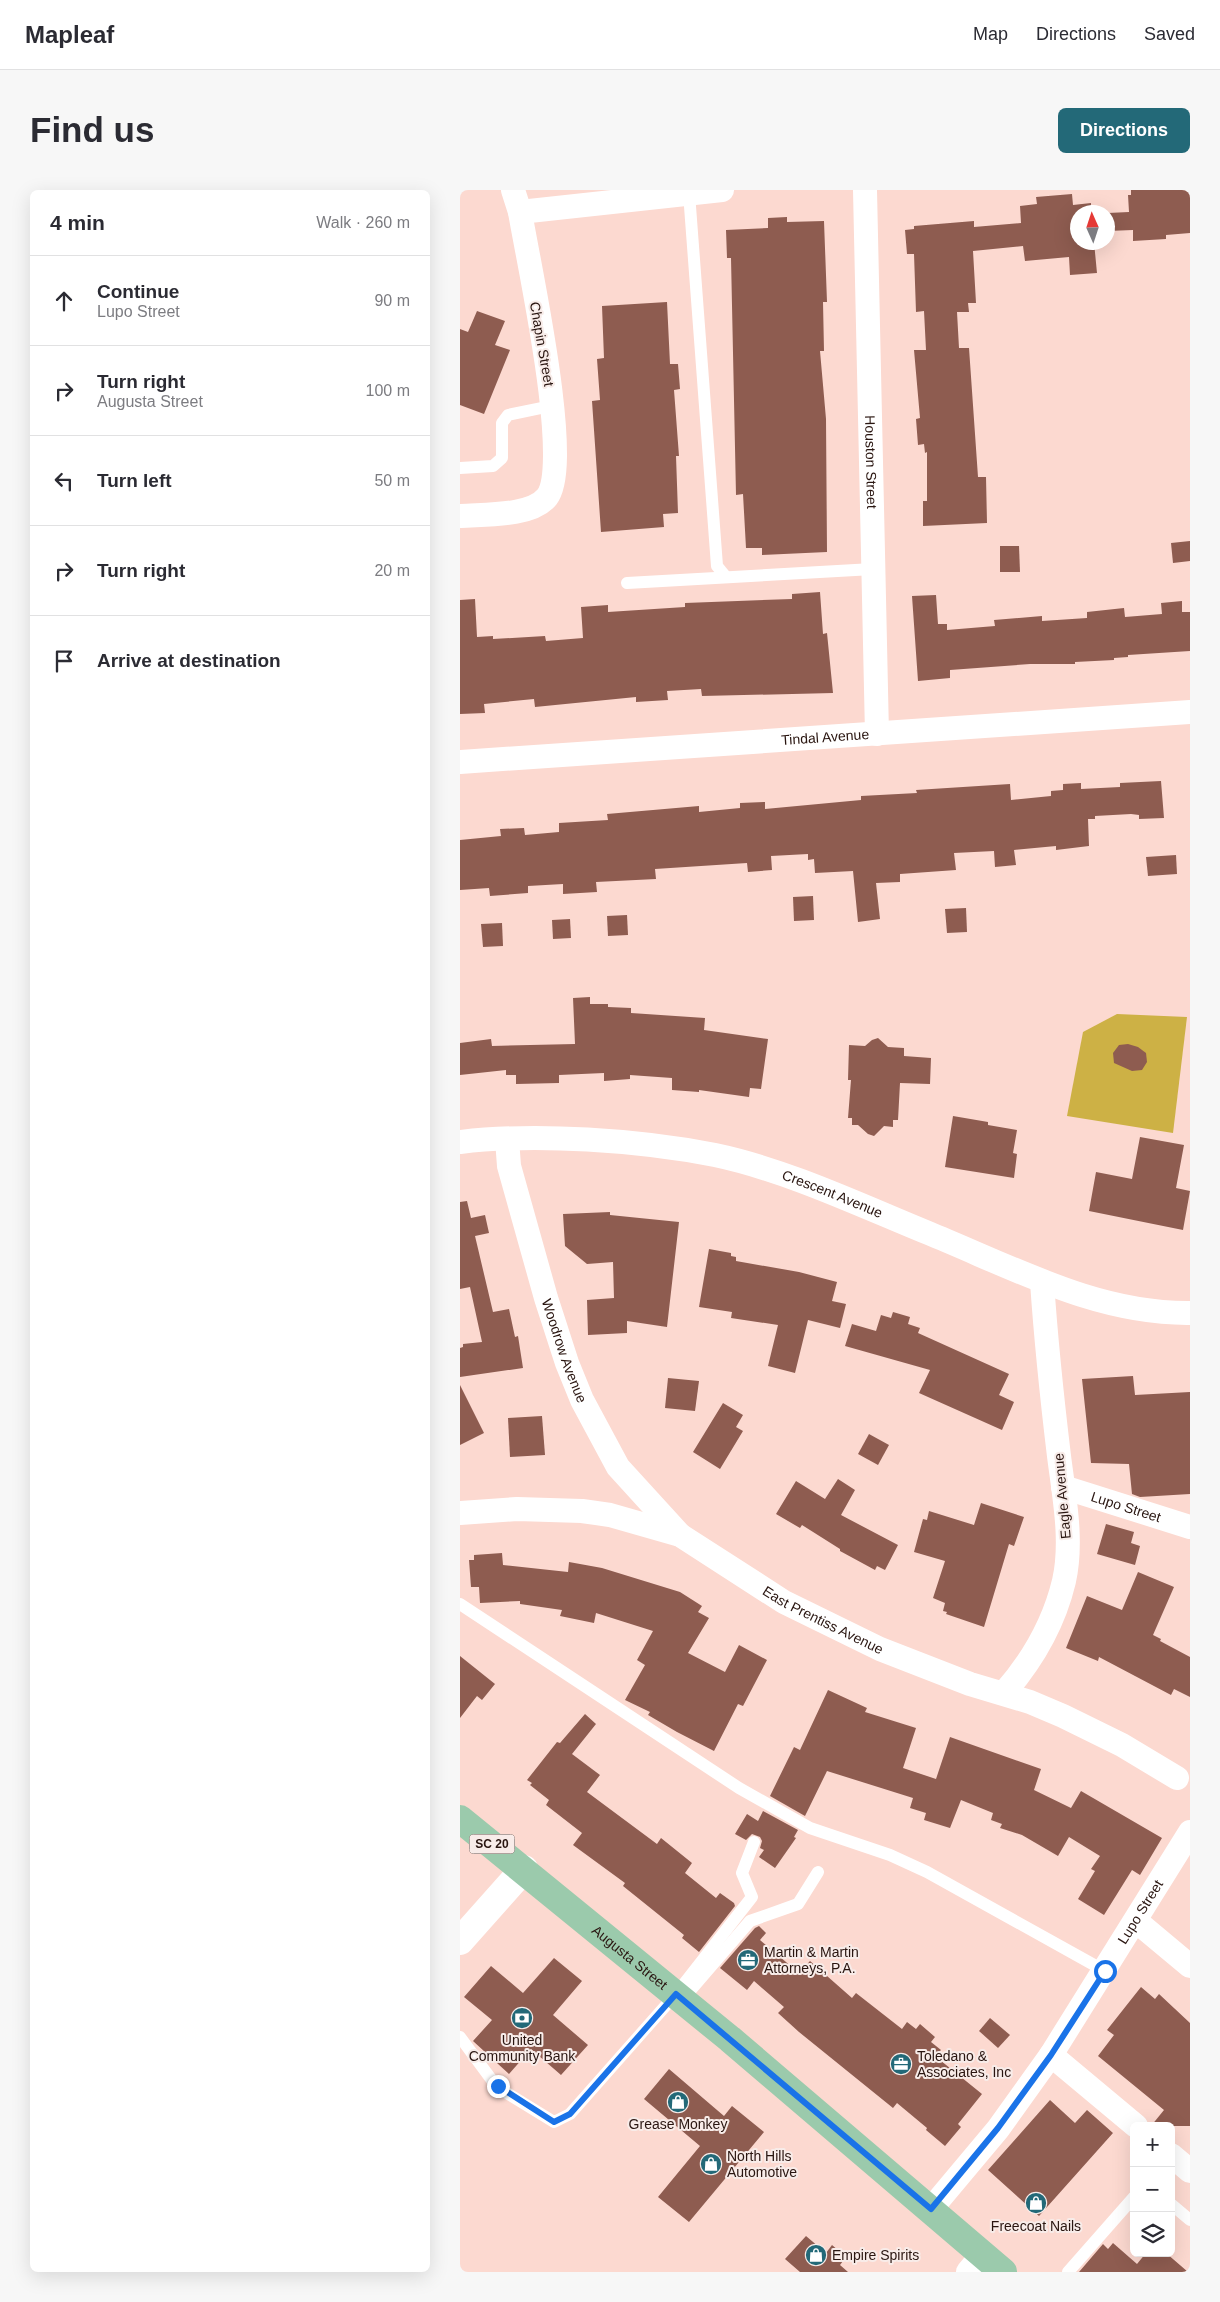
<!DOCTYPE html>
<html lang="en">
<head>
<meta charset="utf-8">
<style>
	body { margin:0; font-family:Helvetica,sans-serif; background:#f7f7f7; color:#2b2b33 }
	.controls { position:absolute; right:15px; bottom:15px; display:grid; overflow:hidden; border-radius:8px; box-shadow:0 5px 20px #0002 }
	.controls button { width:45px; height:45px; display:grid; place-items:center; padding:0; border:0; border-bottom:1px solid #e1e1e2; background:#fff; color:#2b2b33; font:25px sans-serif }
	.compass { position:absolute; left:610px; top:15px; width:45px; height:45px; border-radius:50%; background:#fff; box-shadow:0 5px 20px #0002; rotate:357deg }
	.stop { position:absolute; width:15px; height:15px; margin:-11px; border:4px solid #1a73e8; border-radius:50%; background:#fff }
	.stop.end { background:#1a73e8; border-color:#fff; box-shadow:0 1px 5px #0008 }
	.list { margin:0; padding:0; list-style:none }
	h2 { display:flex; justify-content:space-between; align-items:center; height:65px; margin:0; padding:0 20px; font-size:21px }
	h2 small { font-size:16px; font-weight:400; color:#7c7c81 }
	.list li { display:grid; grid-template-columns:32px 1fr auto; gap:15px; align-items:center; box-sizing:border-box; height:90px; padding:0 20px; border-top:1px solid #e1e1e2 }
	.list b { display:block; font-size:19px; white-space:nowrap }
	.list p { margin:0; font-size:16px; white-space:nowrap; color:#7c7c81 }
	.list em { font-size:16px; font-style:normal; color:#7c7c81 }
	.icon { flex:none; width:28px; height:28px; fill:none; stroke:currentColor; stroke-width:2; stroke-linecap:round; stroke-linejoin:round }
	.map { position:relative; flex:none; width:730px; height:2082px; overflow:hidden; border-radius:8px }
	header { display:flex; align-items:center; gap:30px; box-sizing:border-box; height:70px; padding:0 25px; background:#fff; border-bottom:1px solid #e1e1e2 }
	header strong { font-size:24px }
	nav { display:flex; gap:28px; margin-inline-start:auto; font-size:18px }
	.intro { display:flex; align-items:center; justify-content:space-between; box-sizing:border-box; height:120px; padding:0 30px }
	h1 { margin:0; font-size:35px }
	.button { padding:12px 22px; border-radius:8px; background:#236978; color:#fff; font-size:18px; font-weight:700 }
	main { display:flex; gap:30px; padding:0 30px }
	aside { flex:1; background:#fff; border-radius:8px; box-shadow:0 5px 20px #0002 }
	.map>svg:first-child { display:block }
</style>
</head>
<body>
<header>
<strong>Mapleaf</strong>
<nav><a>Map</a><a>Directions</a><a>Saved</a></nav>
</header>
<div class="intro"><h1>Find us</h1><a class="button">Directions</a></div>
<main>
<aside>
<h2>4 min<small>Walk · 260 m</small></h2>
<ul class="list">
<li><svg class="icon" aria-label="ahead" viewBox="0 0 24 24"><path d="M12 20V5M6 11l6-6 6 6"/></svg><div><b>Continue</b><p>Lupo Street</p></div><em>90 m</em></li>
<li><svg class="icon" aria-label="right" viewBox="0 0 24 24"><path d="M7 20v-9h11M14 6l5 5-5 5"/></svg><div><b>Turn right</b><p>Augusta Street</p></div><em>100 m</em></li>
<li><svg class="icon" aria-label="left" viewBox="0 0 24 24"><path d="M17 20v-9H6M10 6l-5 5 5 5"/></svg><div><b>Turn left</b></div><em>50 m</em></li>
<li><svg class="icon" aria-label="right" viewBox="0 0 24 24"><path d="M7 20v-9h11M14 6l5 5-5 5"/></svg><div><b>Turn right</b></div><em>20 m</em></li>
<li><svg class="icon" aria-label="arrive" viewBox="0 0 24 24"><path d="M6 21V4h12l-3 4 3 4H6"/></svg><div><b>Arrive at destination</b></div></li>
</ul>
</aside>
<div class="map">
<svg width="730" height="2082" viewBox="0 0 730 2082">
	<rect width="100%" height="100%" fill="#fcd9d0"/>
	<!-- green -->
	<path fill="#cdb145" d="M 657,824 L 727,827 L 713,943 L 607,926 L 623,842 Z"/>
	<!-- building -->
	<g fill="#8e5c50">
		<path d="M 671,0 L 730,0 L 730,43 L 706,45 L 706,49 L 673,51 L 673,40 L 648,41 L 648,23 L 669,22 L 668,5 L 671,5 Z"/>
		<path d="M 612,4 L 613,15 L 631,13 L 631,22 L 618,22 L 618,52 L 634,52 L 637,83 L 610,85 L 609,67 L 565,71 L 563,56 L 513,61 L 516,113 L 508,113 L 509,122 L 497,122 L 499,158 L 509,158 L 518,287 L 526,287 L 527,333 L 463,336 L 463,311 L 467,311 L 467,262 L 465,263 L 464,254 L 458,255 L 456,229 L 460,228 L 454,160 L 466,160 L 464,121 L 456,122 L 454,64 L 447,64 L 445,40 L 454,39 L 454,36 L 514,31 L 514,37 L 561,33 L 560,16 L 577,14 L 576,7 Z"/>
		<path d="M 327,27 L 327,32 L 364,31 L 367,112 L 363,112 L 364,161 L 360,161 L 366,229 L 367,362 L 302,365 L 302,358 L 286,358 L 283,304 L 276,305 L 271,68 L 267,68 L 266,40 L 308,38 L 308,28 Z"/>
		<path d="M 207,112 L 210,174 L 218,174 L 220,199 L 214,200 L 219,266 L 216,266 L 218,323 L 203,324 L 204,337 L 141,342 L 132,211 L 140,210 L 137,169 L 144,168 L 142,116 Z"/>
		<path d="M 17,121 L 45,131 L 35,155 L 50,160 L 24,224 L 0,215 L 0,139 L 8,142 Z"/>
		<path d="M 730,351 L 730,371 L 713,373 L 711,353 Z"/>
		<path d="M 540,356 L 559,356 L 560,382 L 540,382 Z"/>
		<path d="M 360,402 L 363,444 L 367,443 L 373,503 L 242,506 L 241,499 L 207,501 L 208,510 L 176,512 L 176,507 L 75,517 L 74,509 L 24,514 L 25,523 L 0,524 L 0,410 L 15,409 L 17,447 L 33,446 L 33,449 L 85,446 L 86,451 L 123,448 L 121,417 L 148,415 L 148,422 L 225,417 L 225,413 L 332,409 L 332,404 Z"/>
		<path d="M 476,405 L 478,434 L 487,434 L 487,440 L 535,436 L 534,430 L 582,426 L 582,431 L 627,428 L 627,422 L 664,418 L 665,427 L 702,424 L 701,413 L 722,411 L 722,422 L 730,422 L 730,461 L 668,465 L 668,467 L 654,468 L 654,470 L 615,472 L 615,474 L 570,474 L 490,480 L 490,488 L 458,491 L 452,406 Z"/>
		<path d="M 701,591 L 704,628 L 679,629 L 679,625 L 671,624 L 635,626 L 635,629 L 628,629 L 629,656 L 596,660 L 596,656 L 554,660 L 556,675 L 535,677 L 534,661 L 494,663 L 496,680 L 440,684 L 440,692 L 416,693 L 420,729 L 398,732 L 393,681 L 355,683 L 354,669 L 348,670 L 348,664 L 311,666 L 312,680 L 288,682 L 287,673 L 195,679 L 196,689 L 136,692 L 137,702 L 103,704 L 103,694 L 68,696 L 68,703 L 30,706 L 29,698 L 0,700 L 0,650 L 41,646 L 40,639 L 64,638 L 65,645 L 99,642 L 99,633 L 148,630 L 147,624 L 239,616 L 239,622 L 280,618 L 280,613 L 305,612 L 305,619 L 401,610 L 401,606 L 457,603 L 456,600 L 550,594 L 551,610 L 591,606 L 591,601 L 603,600 L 603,594 L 621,593 L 621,599 L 660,597 L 660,593 Z"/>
		<path d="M 716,665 L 717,684 L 688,686 L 686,667 Z"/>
		<path d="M 353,706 L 354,730 L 334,731 L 333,707 Z"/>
		<path d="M 506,718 L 507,742 L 487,743 L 485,719 Z"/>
		<path d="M 167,725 L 168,745 L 148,746 L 147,726 Z"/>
		<path d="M 110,729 L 111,748 L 93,749 L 92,730 Z"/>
		<path d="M 42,733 L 43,756 L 23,757 L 21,734 Z"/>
		<path d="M 130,807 L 130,814 L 148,814 L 148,817 L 171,818 L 171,823 L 245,828 L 244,840 L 308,849 L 301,899 L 290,898 L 289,907 L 239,900 L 239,902 L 212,900 L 212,888 L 170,885 L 170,889 L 144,891 L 144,883 L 99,885 L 99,893 L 56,894 L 56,885 L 46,885 L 46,880 L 0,885 L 0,853 L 31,849 L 32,856 L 115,854 L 113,808 Z"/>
		<path d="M 418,848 L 428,857 L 444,858 L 444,866 L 471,868 L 470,894 L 440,893 L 438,930 L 433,930 L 433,937 L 424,936 L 414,946 L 408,944 L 398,935 L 392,935 L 392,928 L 388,928 L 391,890 L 388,890 L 389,855 L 405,856 L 412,850 Z"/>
		<path d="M 668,854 L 678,857 L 686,863 L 687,872 L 682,880 L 672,881 L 654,873 L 653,863 L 659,855 Z"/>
		<path d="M 493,926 L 528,932 L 528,935 L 557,940 L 553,963 L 557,964 L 554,988 L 485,977 Z"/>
		<path d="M 680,947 L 724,955 L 716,998 L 730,1001 L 723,1040 L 629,1021 L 636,982 L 672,989 Z"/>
		<path d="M 7,1011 L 11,1028 L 25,1025 L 29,1043 L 15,1046 L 33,1122 L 49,1119 L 55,1147 L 58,1146 L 63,1178 L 0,1187 L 0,1158 L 3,1157 L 3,1154 L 22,1152 L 10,1097 L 0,1099 L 0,1012 Z"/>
		<path d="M 150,1022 L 150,1025 L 219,1032 L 207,1137 L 167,1131 L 167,1143 L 128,1145 L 127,1110 L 154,1108 L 153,1072 L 127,1074 L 105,1056 L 103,1024 Z"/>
		<path d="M 249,1059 L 271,1063 L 271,1066 L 276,1067 L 276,1071 L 339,1082 L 377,1092 L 372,1111 L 386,1114 L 380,1138 L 348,1130 L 335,1183 L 308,1176 L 318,1135 L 271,1128 L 272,1122 L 239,1117 Z"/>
		<path d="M 433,1122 L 450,1127 L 448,1134 L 460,1138 L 458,1143 L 549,1184 L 539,1205 L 554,1212 L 542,1240 L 459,1203 L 470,1180 L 385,1156 L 392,1134 L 416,1141 L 421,1125 L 431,1128 Z"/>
		<path d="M 673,1186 L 675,1205 L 730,1202 L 730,1304 L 680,1307 L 672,1304 L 669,1274 L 631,1273 L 622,1189 Z"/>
		<path d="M 208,1188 L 239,1191 L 235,1221 L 205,1218 Z"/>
		<path d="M 0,1195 L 24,1243 L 0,1255 Z"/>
		<path d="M 263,1213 L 283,1225 L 276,1237 L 283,1241 L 260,1279 L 233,1262 Z"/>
		<path d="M 82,1226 L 85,1265 L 50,1267 L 48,1228 Z"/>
		<path d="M 409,1244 L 429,1255 L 418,1275 L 398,1264 Z"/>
		<path d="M 378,1289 L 395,1300 L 381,1325 L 438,1355 L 425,1380 L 417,1376 L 415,1380 L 380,1361 L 380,1359 L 342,1335 L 340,1338 L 316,1324 L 336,1291 L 365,1309 Z"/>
		<path d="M 521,1313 L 564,1327 L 554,1356 L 549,1354 L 524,1437 L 486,1424 L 487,1422 L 483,1421 L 485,1413 L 473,1408 L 485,1371 L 454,1362 L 463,1329 L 467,1330 L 469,1321 L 514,1335 Z"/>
		<path d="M 646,1334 L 674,1342 L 671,1353 L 680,1356 L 675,1375 L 637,1364 Z"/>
		<path d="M 42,1363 L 43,1375 L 108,1382 L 109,1372 L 142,1378 L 220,1402 L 242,1416 L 238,1422 L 249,1428 L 228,1463 L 265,1482 L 279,1455 L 307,1470 L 283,1516 L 278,1514 L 254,1561 L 217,1542 L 188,1525 L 190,1522 L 165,1510 L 185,1475 L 177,1470 L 193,1441 L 136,1423 L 134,1433 L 100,1426 L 102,1420 L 60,1414 L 60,1411 L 20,1413 L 19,1397 L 11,1397 L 9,1370 L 14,1370 L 14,1365 Z"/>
		<path d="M 678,1382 L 714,1397 L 693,1445 L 701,1449 L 700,1451 L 730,1467 L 730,1507 L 714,1499 L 711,1505 L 639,1467 L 638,1471 L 606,1458 L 627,1406 L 662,1420 Z"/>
		<path d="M 0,1466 L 35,1494 L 22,1510 L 17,1506 L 0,1528 Z"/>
		<path d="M 368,1500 L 407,1518 L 405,1522 L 456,1538 L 443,1578 L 476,1589 L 490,1547 L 581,1579 L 574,1600 L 611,1618 L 621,1601 L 702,1648 L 680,1685 L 672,1680 L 644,1725 L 618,1709 L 635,1681 L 631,1679 L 640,1666 L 609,1647 L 598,1666 L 562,1645 L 540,1638 L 542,1634 L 531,1630 L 533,1623 L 501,1610 L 490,1638 L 464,1630 L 466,1623 L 450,1618 L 453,1608 L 367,1581 L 345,1626 L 310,1606 L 334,1557 L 340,1560 Z"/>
		<path d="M 125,1524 L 136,1534 L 112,1564 L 140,1585 L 127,1602 L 197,1654 L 201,1648 L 232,1673 L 225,1683 L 256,1708 L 260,1703 L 274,1713 L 275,1716 L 239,1762 L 222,1748 L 224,1745 L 163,1696 L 165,1693 L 113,1655 L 122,1643 L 86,1615 L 89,1610 L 70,1595 L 72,1593 L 67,1590 L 97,1552 L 100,1553 Z"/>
		<path d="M 303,1621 L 338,1640 L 334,1647 L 336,1648 L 315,1678 L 299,1667 L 304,1660 L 300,1658 L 302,1651 L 300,1647 L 292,1644 L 286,1650 L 275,1644 L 287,1624 L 298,1631 Z"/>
		<path d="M 299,1736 L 306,1743 L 300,1750 L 339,1783 L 350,1771 L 392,1808 L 396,1803 L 442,1839 L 447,1832 L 456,1839 L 460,1834 L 475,1847 L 471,1852 L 481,1860 L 475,1866 L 522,1904 L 498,1934 L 501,1937 L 485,1956 L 466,1940 L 467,1938 L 437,1913 L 433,1918 L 339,1842 L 318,1823 L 324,1817 L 294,1791 L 287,1800 L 260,1778 L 295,1738 Z"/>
		<path d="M 94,1768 L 122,1791 L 93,1825 L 128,1855 L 101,1885 L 71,1859 L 49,1884 L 13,1851 L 32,1830 L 4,1807 L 31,1776 L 63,1803 Z"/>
		<path d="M 681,1797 L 695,1809 L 699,1804 L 730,1833 L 730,1936 L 691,1936 L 704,1920 L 638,1866 L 654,1845 L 647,1840 Z"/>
		<path d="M 530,1828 L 550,1845 L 538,1858 L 519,1841 Z"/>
		<path d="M 209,1879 L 264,1926 L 272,1916 L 304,1942 L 229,2032 L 198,2007 L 240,1956 L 184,1909 Z"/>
		<path d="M 590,1910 L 615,1933 L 627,1920 L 653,1943 L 579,2026 L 528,1980 Z"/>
		<path d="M 346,2046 L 366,2063 L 372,2055 L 386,2067 L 380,2075 L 388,2082 L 340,2082 L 325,2069 Z"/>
		<path d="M 653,2053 L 677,2074 L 686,2063 L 706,2063 L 728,2082 L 619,2082 L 643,2054 L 648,2059 Z"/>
	</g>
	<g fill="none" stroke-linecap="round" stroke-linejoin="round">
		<!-- service -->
		<g stroke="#fff" stroke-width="12">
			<path d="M 229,3 L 257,376 L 266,387"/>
			<path d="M 0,278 L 33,276 L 42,268 L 42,233 L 48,225 L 91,216"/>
			<path d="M 167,393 L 413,379"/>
			<path d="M 0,1414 L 279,1598 L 350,1638 L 430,1665 L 467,1682 L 645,1781"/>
			<path d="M 222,1810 L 290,1731 L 338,1714 L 358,1682"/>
			<path d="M 0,1847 L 37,1897 L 94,1932 L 110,1924 L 216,1804 L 292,1707 L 282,1683 L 294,1652"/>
			<path d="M 711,2014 L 730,2030"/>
			<path d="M 608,2082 L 674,2007"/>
		</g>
		<!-- minor -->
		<g stroke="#fff" stroke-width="24">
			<path id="s1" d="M 405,0 L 417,544"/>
			<path d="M 60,22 L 262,0"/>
			<path d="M 0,326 C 23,324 71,327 87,307 C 113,273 68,71 60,22 L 53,0"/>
			<path id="s2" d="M 0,572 L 730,522"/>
			<path id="s3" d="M 47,949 L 49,976 L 86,1108 L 107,1173 L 122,1210 L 158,1277 L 220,1345"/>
			<path id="s4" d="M 0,952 C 76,943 179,950 255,965 C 327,980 404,1017 473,1045 C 556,1079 638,1124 730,1123"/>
			<path id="s5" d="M 603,1297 L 730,1337"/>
			<path id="s6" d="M 0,1323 L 57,1319 L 122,1321 L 150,1325 L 220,1345 L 324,1412 L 420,1459 L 510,1494 L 570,1512 L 603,1526 L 662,1555 L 717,1588"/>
			<path d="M 544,1503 C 572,1471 594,1433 604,1391 C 613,1351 604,1306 599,1266 C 592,1208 586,1150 582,1092"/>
			<path d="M 676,1731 L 730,1776"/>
			<path d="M 591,1865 L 676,1936"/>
			<path d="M 711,1965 L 730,1981"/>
			<path id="s7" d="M 471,2019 L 538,1939 L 591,1865 L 730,1642"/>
			<path d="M 508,2082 L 522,2065"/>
		</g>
		<!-- secondary -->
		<path stroke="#fff" stroke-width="28" d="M 0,1751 L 64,1679"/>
		<!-- primary -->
		<path stroke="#9bcaac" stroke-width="28" id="s8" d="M 0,1629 L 270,1849 L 543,2082"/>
	</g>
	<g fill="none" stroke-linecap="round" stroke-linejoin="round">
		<!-- route -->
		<path stroke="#1a73e8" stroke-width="6" d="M 38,1896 L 94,1932 L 110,1924 L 216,1804 L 471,2019 L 538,1938 L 591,1865 L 645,1781"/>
	</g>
	<!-- icons -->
	<defs>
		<g id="office-disc" transform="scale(1.125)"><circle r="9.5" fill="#236978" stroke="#f8ece9"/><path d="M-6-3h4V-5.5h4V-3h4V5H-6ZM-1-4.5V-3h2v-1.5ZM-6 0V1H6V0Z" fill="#fff"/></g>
		<g id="bank-disc" transform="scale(1.125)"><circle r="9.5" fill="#236978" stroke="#f8ece9"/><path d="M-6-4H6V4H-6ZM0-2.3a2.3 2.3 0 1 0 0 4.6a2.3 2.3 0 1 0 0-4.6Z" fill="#fff"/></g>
		<g id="shop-disc" transform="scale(1.125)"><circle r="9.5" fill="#236978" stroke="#f8ece9"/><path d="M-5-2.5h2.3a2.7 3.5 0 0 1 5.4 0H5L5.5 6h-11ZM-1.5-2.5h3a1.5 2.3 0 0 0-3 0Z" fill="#fff"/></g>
	</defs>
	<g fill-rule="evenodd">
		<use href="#office-disc" x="288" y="1770"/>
		<use href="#bank-disc" x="62" y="1828"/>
		<use href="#office-disc" x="441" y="1874"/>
		<use href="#shop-disc" x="218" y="1912"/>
		<use href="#shop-disc" x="251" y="1974"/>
		<use href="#shop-disc" x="576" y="2013"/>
		<use href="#shop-disc" x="356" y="2065"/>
	</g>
	<g text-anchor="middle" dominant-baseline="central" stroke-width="4" stroke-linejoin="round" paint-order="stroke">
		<!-- shield labels -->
		<rect fill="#f8ece9" stroke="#675651" stroke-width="1" x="9.5" y="1644.5" width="45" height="19" rx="4"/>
		<g font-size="12" font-weight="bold" fill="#291510">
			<text x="32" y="1654">SC 20</text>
		</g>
		<!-- street labels -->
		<g font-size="14" fill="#291510" stroke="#f8ece9">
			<text transform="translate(82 154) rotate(80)">Chapin Street</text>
			<text stroke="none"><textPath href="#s1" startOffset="272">Houston Street</textPath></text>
			<text stroke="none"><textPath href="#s2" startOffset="366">Tindal Avenue</textPath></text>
			<text stroke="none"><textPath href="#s4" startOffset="380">Crescent Avenue</textPath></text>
			<text stroke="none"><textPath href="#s3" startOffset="220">Woodrow Avenue</textPath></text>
			<text transform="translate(602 1306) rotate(-95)">Eagle Avenue</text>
			<text stroke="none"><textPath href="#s5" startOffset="66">Lupo Street</textPath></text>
			<text stroke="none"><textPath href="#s6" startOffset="390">East Prentiss Avenue</textPath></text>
			<text stroke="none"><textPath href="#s7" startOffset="364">Lupo Street</textPath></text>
			<text stroke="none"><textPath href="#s8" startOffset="219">Augusta Street</textPath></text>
		</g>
		<!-- poi labels -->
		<g font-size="14" fill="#291510" stroke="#f8ece9" text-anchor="start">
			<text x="304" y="1762">Martin &amp; Martin<tspan x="304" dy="16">Attorneys, P.A.</tspan></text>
			<text x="62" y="1850" text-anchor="middle">United<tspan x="62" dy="16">Community Bank</tspan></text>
			<text x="457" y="1866">Toledano &amp;<tspan x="457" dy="16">Associates, Inc</tspan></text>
			<text x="218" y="1934" text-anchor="middle">Grease Monkey</text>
			<text x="267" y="1966">North Hills<tspan x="267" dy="16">Automotive</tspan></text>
			<text x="576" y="2036" text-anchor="middle">Freecoat Nails</text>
			<text x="372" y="2065">Empire Spirits</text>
		</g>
	</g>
</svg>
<div class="controls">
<button>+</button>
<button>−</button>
<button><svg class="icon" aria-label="layers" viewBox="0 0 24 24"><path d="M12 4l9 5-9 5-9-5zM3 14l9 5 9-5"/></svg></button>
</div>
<svg class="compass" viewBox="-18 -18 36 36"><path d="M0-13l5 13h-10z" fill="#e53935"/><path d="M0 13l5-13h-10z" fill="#7c7c81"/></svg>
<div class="stop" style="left:645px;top:1781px"></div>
<div class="stop end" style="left:38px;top:1896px"></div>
</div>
</main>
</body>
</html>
